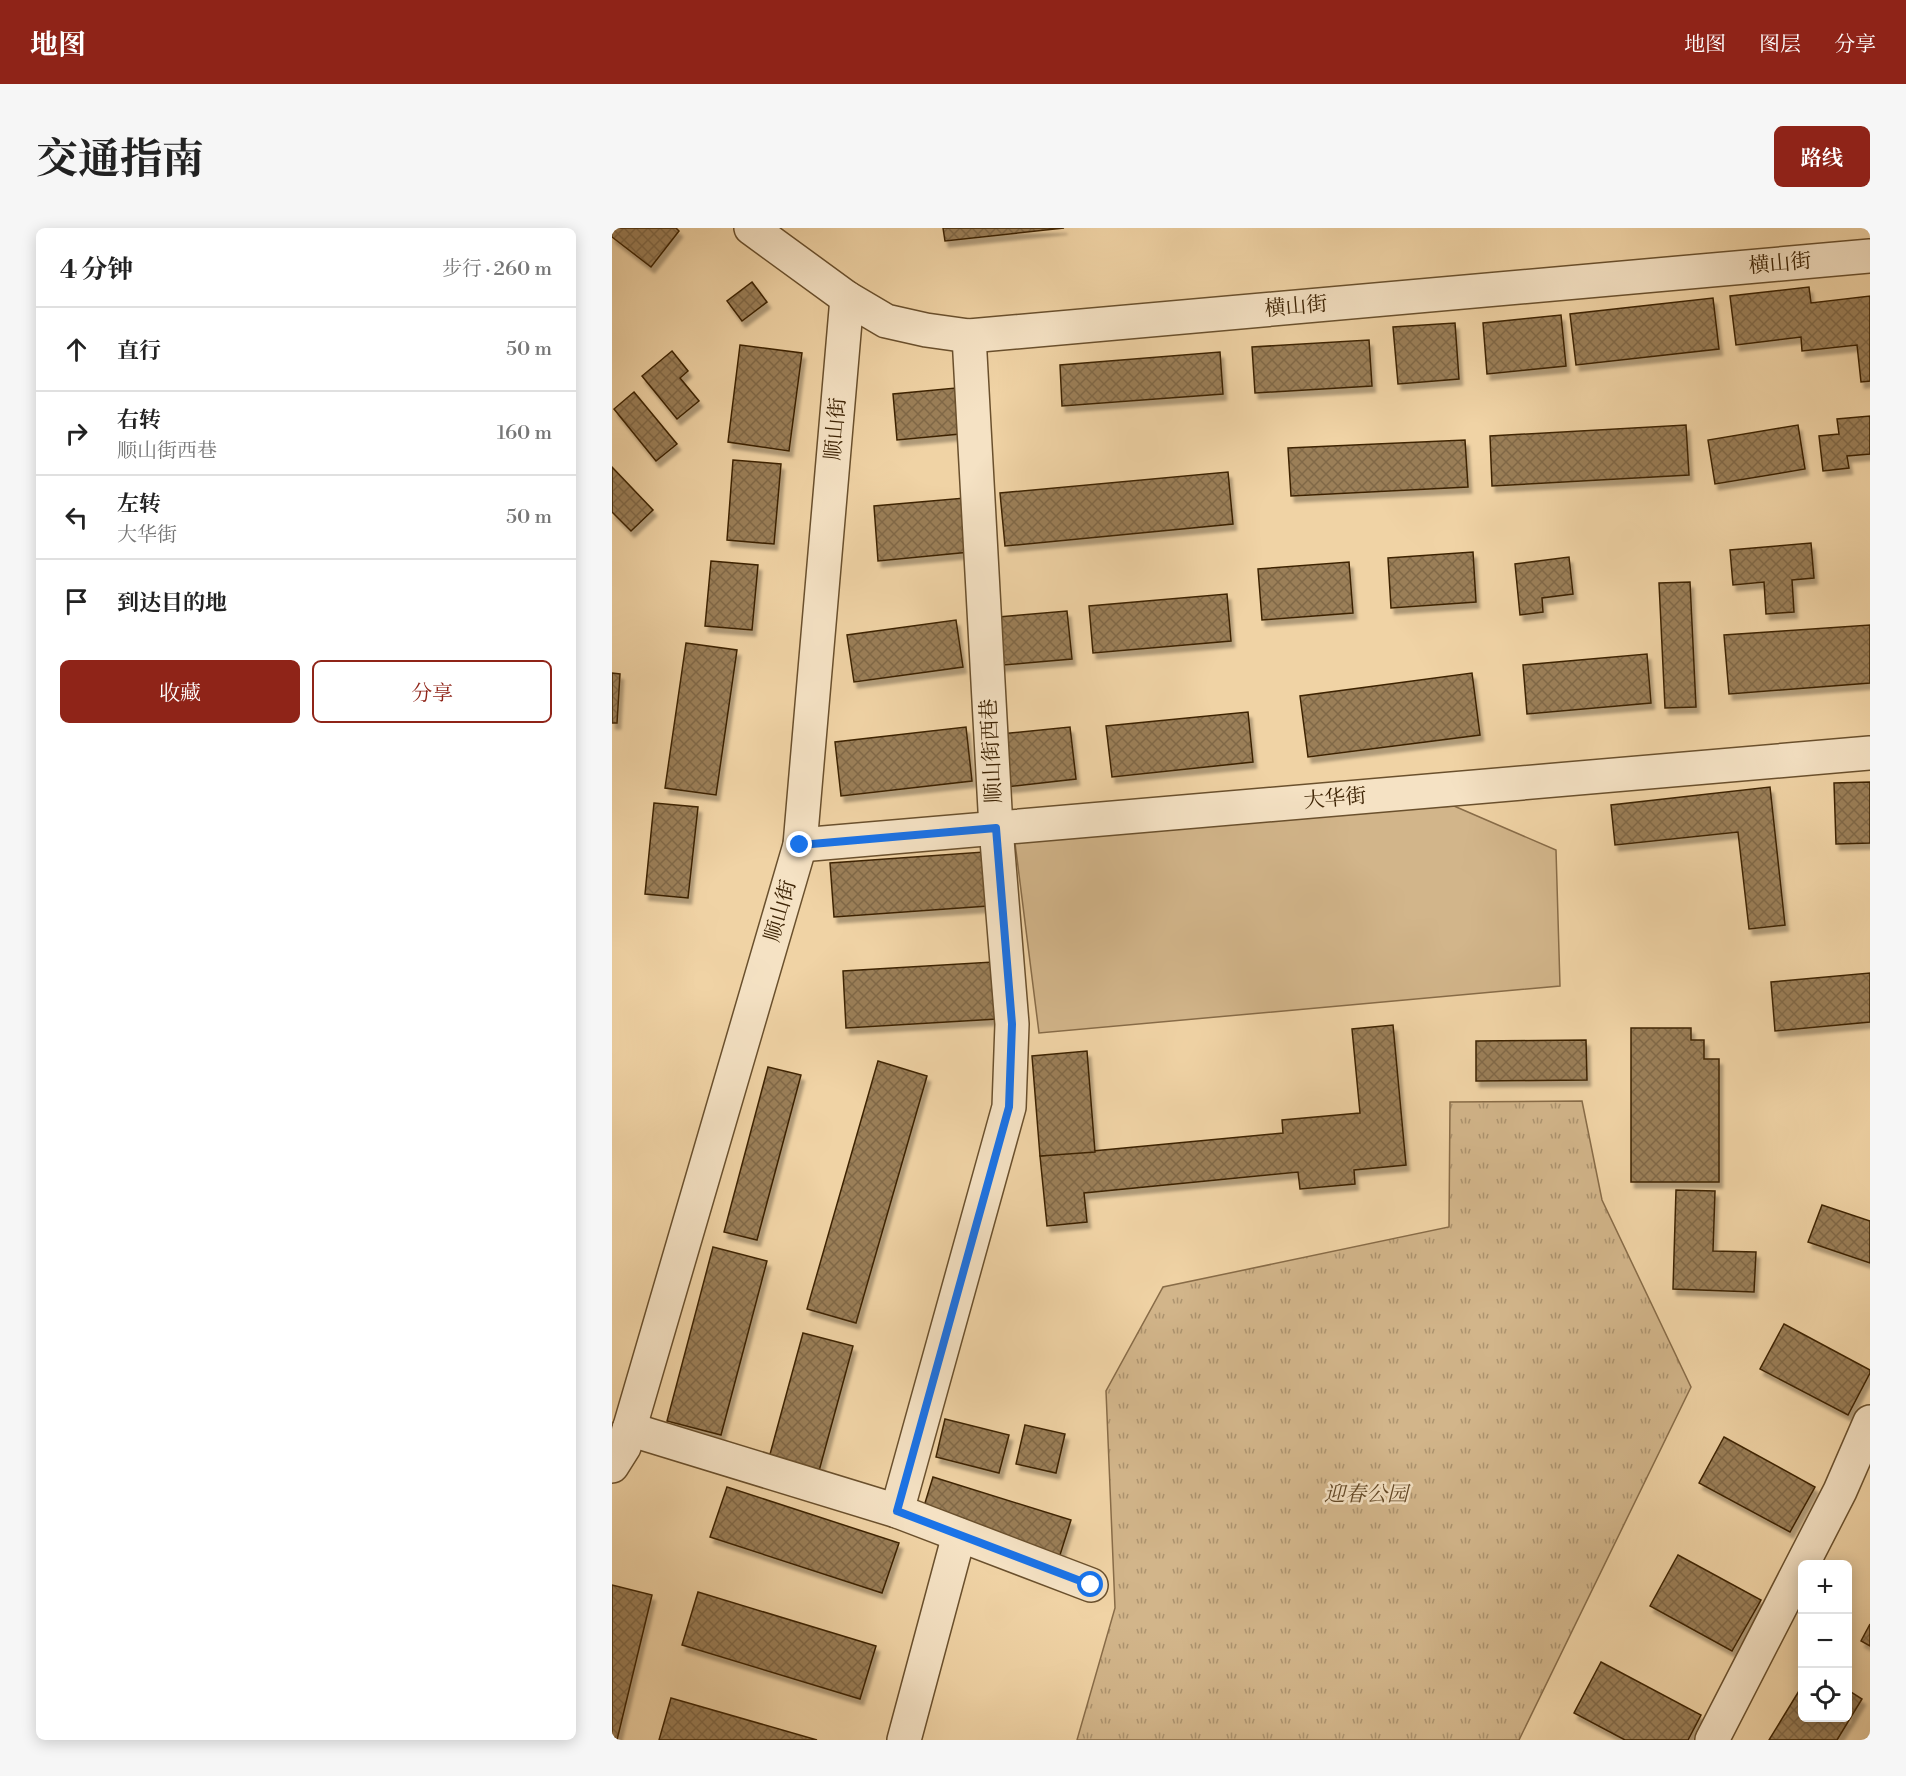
<!DOCTYPE html>
<html lang="zh">
<head>
<meta charset="utf-8">
<style>
	body { margin:0; font-family:"Libre Bodoni","Noto Serif SC",serif; background:#f6f6f6; color:#222 }
	.controls { position:absolute; right:18px; bottom:18px; display:grid; overflow:hidden; border-radius:9px; box-shadow:0 3px 15px #0003 }
	.controls button { width:54px; height:54px; display:grid; place-items:center; padding:0; border:0; border-bottom:2px solid #e0e0e0; background:#fff; color:#222; font:30px sans-serif }
	.stop { position:absolute; width:18px; height:18px; margin:-14px; border:4px solid #1a73e8; border-radius:50%; background:#fff }
	.stop.end { background:#1a73e8; border-color:#fff; box-shadow:0 2px 6px #0008 }
	.list { margin:0; padding:0; list-style:none }
	h2 { display:flex; justify-content:space-between; align-items:center; height:78px; margin:0; padding:0 24px; font-size:26px }
	h2 small { font-size:20px; font-weight:400; color:#767676 }
	.list li { display:grid; grid-template-columns:39px 1fr auto; gap:18px; align-items:center; box-sizing:border-box; height:84px; padding:0 24px; border-top:2px solid #e0e0e0 }
	.list b { display:block; font-size:22px; white-space:nowrap }
	.list p { margin:0; font-size:20px; white-space:nowrap; color:#767676 }
	.list em { font-size:20px; font-style:normal; color:#767676 }
	.actions { display:flex; gap:12px; padding:18px 24px }
	.actions a { flex:1; padding:14px 0; border:2px solid #8f2418; border-radius:9px; text-align:center; font-size:21px; color:#8f2418 }
	.actions .main { background:#8f2418; color:#fff }
	.icon { flex:none; width:33px; height:33px; fill:none; stroke:currentColor; stroke-width:2; stroke-linecap:round; stroke-linejoin:round }
	.map { position:relative; flex:none; width:1258px; height:1512px; overflow:hidden; border-radius:9px }
	header { display:flex; align-items:center; gap:36px; box-sizing:border-box; height:84px; padding:0 30px; background:#8f2418; color:#fff }
	header strong { font-size:28px }
	nav { display:flex; gap:33px; margin-inline-start:auto; font-size:21px }
	.intro { display:flex; align-items:center; justify-content:space-between; box-sizing:border-box; height:144px; padding:0 36px }
	h1 { margin:0; font-size:42px }
	.button { padding:15px 27px; border-radius:9px; background:#8f2418; color:#fff; font-size:21px; font-weight:700 }
	main { display:flex; gap:36px; padding:0 36px }
	aside { flex:1; background:#fff; border-radius:9px; box-shadow:0 3px 15px #0003 }
	.map>svg:first-child { display:block }
</style>
</head>
<body>
<header>
<strong>地图</strong>
<nav><a>地图</a><a>图层</a><a>分享</a></nav>
</header>
<div class="intro"><h1>交通指南</h1><a class="button">路线</a></div>
<main>
<aside>
<h2>4 分钟<small>步行 · 260 m</small></h2>
<ul class="list">
<li><svg class="icon" aria-label="ahead" viewBox="0 0 24 24"><path d="M12 20V5M6 11l6-6 6 6"/></svg><div><b>直行</b></div><em>50 m</em></li>
<li><svg class="icon" aria-label="right" viewBox="0 0 24 24"><path d="M7 20v-9h11M14 6l5 5-5 5"/></svg><div><b>右转</b><p>顺山街西巷</p></div><em>160 m</em></li>
<li><svg class="icon" aria-label="left" viewBox="0 0 24 24"><path d="M17 20v-9H6M10 6l-5 5 5 5"/></svg><div><b>左转</b><p>大华街</p></div><em>50 m</em></li>
<li><svg class="icon" aria-label="arrive" viewBox="0 0 24 24"><path d="M6 21V4h12l-3 4 3 4H6"/></svg><div><b>到达目的地</b></div></li>
</ul>
<div class="actions"><a class="main">收藏</a><a>分享</a></div>
</aside>
<div class="map">
<svg width="1258" height="1512" viewBox="0 0 1258 1512">
	<defs>
		<pattern id="park-tufts" width="24" height="20" patternUnits="userSpaceOnUse" patternTransform="scale(1.5)"><rect width="24" height="20" fill="#d2b58a"/><path d="M3 7l-1-3M5 7V3M7 7l1-3M15 17l-1-3M17 17v-4M19 17l1-3" fill="none" stroke="#ac936f"/></pattern>
		<pattern id="building-cross-hatch" width="8" height="8" patternUnits="userSpaceOnUse" patternTransform="scale(1.5)"><rect width="8" height="8" fill="#9b7f58"/><path d="M0 0l8 8M0 8l8-8" fill="none" stroke="#806847"/></pattern>
		<filter id="shadow"><feDropShadow dx="3.5" dy="6" stdDeviation="1.5" flood-color="#0004"/></filter>
	</defs>
	<rect width="100%" height="100%" fill="#f0d3a5"/>
	<filter id="stains"><feTurbulence type="fractalNoise" baseFrequency=".00333" numOctaves="4"/><feColorMatrix values="0 0 0 0 .2 0 0 0 0 .09 0 0 0 0 .02 0 0 0 .5 -.17"/></filter>
	<radialGradient id="worn" r=".72"><stop offset=".6" stop-color="#630" stop-opacity="0"/><stop offset="1" stop-color="#630" stop-opacity=".3"/></radialGradient>
	<!-- park -->
	<path fill="url(#park-tufts)" stroke="#886c48" stroke-width="1.5" d="M 970,873 L 990,972 L 1079,1159 L 907,1512 L 465,1512 L 503,1380 L 494,1163 L 551,1059 L 837,999 L 838,874 Z"/>
	<!-- pitch -->
	<path fill="#d2b58a" stroke="#886c48" stroke-width="1.5" d="M 842,578 L 944,622 L 948,758 L 427,805 L 402,607 Z"/>
	<!-- building -->
	<g fill="url(#building-cross-hatch)" stroke="#3e2405" stroke-width="1.5" filter="url(#shadow)">
		<path d="M 0,0 L 64,0 L 67,3 L 39,39 L 0,9 Z"/>
		<path d="M 331,0 L 452,0 L 333,13 Z"/>
		<path d="M 140,54 L 155,74 L 130,93 L 115,73 Z"/>
		<path d="M 1197,59 L 1199,75 L 1258,68 L 1258,153 L 1249,154 L 1245,117 L 1190,123 L 1189,109 L 1124,117 L 1118,68 Z"/>
		<path d="M 1101,70 L 1107,121 L 964,137 L 958,86 Z"/>
		<path d="M 949,87 L 954,138 L 875,146 L 871,95 Z"/>
		<path d="M 843,95 L 847,151 L 786,156 L 781,99 Z"/>
		<path d="M 757,112 L 760,158 L 643,165 L 640,119 Z"/>
		<path d="M 128,117 L 190,125 L 177,223 L 116,214 Z"/>
		<path d="M 60,123 L 76,143 L 68,150 L 87,173 L 65,191 L 30,148 Z"/>
		<path d="M 608,124 L 611,166 L 450,178 L 448,137 Z"/>
		<path d="M 344,160 L 348,206 L 285,212 L 281,166 Z"/>
		<path d="M 22,164 L 65,216 L 44,233 L 2,181 Z"/>
		<path d="M 1258,188 L 1258,226 L 1235,228 L 1237,240 L 1211,243 L 1207,208 L 1227,206 L 1225,191 Z"/>
		<path d="M 1074,197 L 1077,247 L 880,258 L 878,208 Z"/>
		<path d="M 1186,197 L 1193,241 L 1103,256 L 1096,212 Z"/>
		<path d="M 853,212 L 856,259 L 679,268 L 676,220 Z"/>
		<path d="M 121,232 L 169,236 L 162,316 L 115,312 Z"/>
		<path d="M 0,239 L 41,282 L 19,303 L 0,284 Z"/>
		<path d="M 616,244 L 621,296 L 393,318 L 388,265 Z"/>
		<path d="M 353,270 L 358,324 L 266,333 L 262,278 Z"/>
		<path d="M 1199,315 L 1202,350 L 1180,352 L 1182,384 L 1154,386 L 1152,354 L 1121,357 L 1118,322 Z"/>
		<path d="M 861,324 L 864,374 L 779,380 L 776,330 Z"/>
		<path d="M 957,329 L 961,366 L 930,370 L 931,384 L 908,387 L 903,336 Z"/>
		<path d="M 99,333 L 146,337 L 140,402 L 93,398 Z"/>
		<path d="M 737,334 L 741,385 L 650,392 L 646,341 Z"/>
		<path d="M 1078,354 L 1084,479 L 1053,480 L 1047,355 Z"/>
		<path d="M 615,366 L 619,413 L 481,425 L 477,378 Z"/>
		<path d="M 455,383 L 460,431 L 379,438 L 375,390 Z"/>
		<path d="M 344,392 L 351,439 L 242,454 L 235,407 Z"/>
		<path d="M 1258,397 L 1258,455 L 1117,466 L 1112,407 Z"/>
		<path d="M 74,415 L 125,422 L 104,567 L 53,560 Z"/>
		<path d="M 1035,426 L 1039,475 L 915,486 L 911,437 Z"/>
		<path d="M 0,445 L 8,446 L 5,495 L 0,495 Z"/>
		<path d="M 860,445 L 868,507 L 696,529 L 688,468 Z"/>
		<path d="M 636,484 L 641,534 L 500,549 L 494,498 Z"/>
		<path d="M 354,499 L 360,553 L 229,568 L 223,514 Z"/>
		<path d="M 458,499 L 464,551 L 394,559 L 388,506 Z"/>
		<path d="M 1258,554 L 1258,615 L 1224,616 L 1222,555 Z"/>
		<path d="M 1158,559 L 1173,697 L 1137,701 L 1126,604 L 1003,617 L 999,577 Z"/>
		<path d="M 42,575 L 86,579 L 76,670 L 33,666 Z"/>
		<path d="M 372,624 L 376,678 L 222,689 L 218,635 Z"/>
		<path d="M 381,734 L 385,791 L 234,800 L 231,743 Z"/>
		<path d="M 1258,745 L 1258,794 L 1163,803 L 1159,754 Z"/>
		<path d="M 781,797 L 794,937 L 742,942 L 743,956 L 688,961 L 686,944 L 472,965 L 475,994 L 435,998 L 428,928 L 671,905 L 670,892 L 748,885 L 740,801 Z"/>
		<path d="M 1019,800 L 1079,800 L 1079,812 L 1092,812 L 1092,831 L 1107,831 L 1107,954 L 1019,954 Z"/>
		<path d="M 974,812 L 975,852 L 864,853 L 864,813 Z"/>
		<path d="M 475,823 L 483,924 L 428,928 L 420,828 Z"/>
		<path d="M 266,833 L 315,848 L 244,1095 L 195,1081 Z"/>
		<path d="M 156,839 L 189,847 L 145,1012 L 112,1004 Z"/>
		<path d="M 1064,962 L 1103,963 L 1101,1023 L 1144,1024 L 1142,1064 L 1061,1061 Z"/>
		<path d="M 1210,977 L 1258,993 L 1258,1035 L 1196,1014 Z"/>
		<path d="M 101,1019 L 155,1033 L 109,1207 L 55,1193 Z"/>
		<path d="M 1172,1096 L 1258,1142 L 1258,1145 L 1236,1187 L 1148,1141 Z"/>
		<path d="M 191,1105 L 241,1118 L 207,1243 L 157,1230 Z"/>
		<path d="M 333,1191 L 397,1207 L 387,1245 L 324,1229 Z"/>
		<path d="M 413,1197 L 453,1206 L 444,1245 L 404,1236 Z"/>
		<path d="M 1112,1209 L 1203,1259 L 1178,1304 L 1087,1255 Z"/>
		<path d="M 321,1249 L 459,1292 L 447,1330 L 309,1288 Z"/>
		<path d="M 115,1259 L 287,1315 L 270,1365 L 98,1309 Z"/>
		<path d="M 1066,1327 L 1149,1372 L 1120,1423 L 1038,1378 Z"/>
		<path d="M 0,1357 L 40,1367 L 5,1512 L 0,1512 Z"/>
		<path d="M 86,1364 L 264,1418 L 248,1471 L 70,1417 Z"/>
		<path d="M 1258,1396 L 1258,1418 L 1249,1413 Z"/>
		<path d="M 989,1434 L 1089,1487 L 1076,1512 L 1013,1512 L 962,1485 Z"/>
		<path d="M 1190,1458 L 1190,1490 L 1236,1490 L 1236,1462 L 1250,1471 L 1225,1512 L 1157,1512 Z"/>
		<path d="M 59,1470 L 205,1512 L 47,1512 Z"/>
	</g>
	<g fill="none" stroke-linecap="round" stroke-linejoin="round">
		<!-- minor casing -->
		<g stroke="#6a502d" stroke-width="36">
			<g id="minor">
				<path d="M 139,0 L 235,70 L 274,93 L 314,102 L 357,108 L 1258,28"/>
				<path d="M 188,617 L 1258,525"/>
				<path d="M 17,1201 L 285,1283 L 479,1357"/>
				<path d="M 0,1238 L 12,1219 L 188,617 L 235,70"/>
				<path d="M 285,1283 L 397,879 L 400,796 L 384,600 L 357,108"/>
				<path d="M 292,1512 L 347,1307"/>
				<path d="M 1100,1512 L 1228,1263 L 1258,1194"/>
			</g>
		</g>
		<!-- minor -->
		<use href="#minor" stroke="#f5e2c4" stroke-width="33"/>
	</g>
	<g fill="none" stroke-linecap="round" stroke-linejoin="round">
		<!-- route -->
		<path stroke="#1a73e8" stroke-width="8" d="M 188,617 L 384,600 L 400,796 L 397,879 L 285,1283 L 479,1357"/>
	</g>
	<g text-anchor="middle" dominant-baseline="central" stroke-width="5" stroke-linejoin="round" paint-order="stroke">
		<!-- street labels -->
		<g font-size="21" fill="#3e2405" stroke="#f5e2c4">
			<text transform="translate(1168 36) rotate(-5)">横山街</text>
			<text transform="translate(684 79) rotate(-5)">横山街</text>
			<text transform="translate(224 201) rotate(-85)">顺山街</text>
			<text transform="translate(380 523) rotate(-93)">顺山街西巷</text>
			<text transform="translate(723 571) rotate(-5)">大华街</text>
			<text transform="translate(169 683) rotate(-74)">顺山街</text>
		</g>
		<!-- park labels -->
		<g font-size="21" font-style="italic" fill="#634826" stroke="#f5e2c4">
			<text x="754" y="1267">迎春公园</text>
		</g>
	</g>
	<rect width="100%" height="100%" filter="url(#stains)"/>
	<rect width="100%" height="100%" fill="url(#worn)"/>
</svg>
<div class="controls">
<button>+</button>
<button>−</button>
<button><svg class="icon" aria-label="locate" viewBox="0 0 24 24"><circle cx="12" cy="12" r="6"/><path d="M12 2v4M12 18v4M2 12h4M18 12h4"/></svg></button>
</div>
<div class="stop" style="left:479px;top:1357px"></div>
<div class="stop end" style="left:188px;top:617px"></div>
</div>
</main>
</body>
</html>
